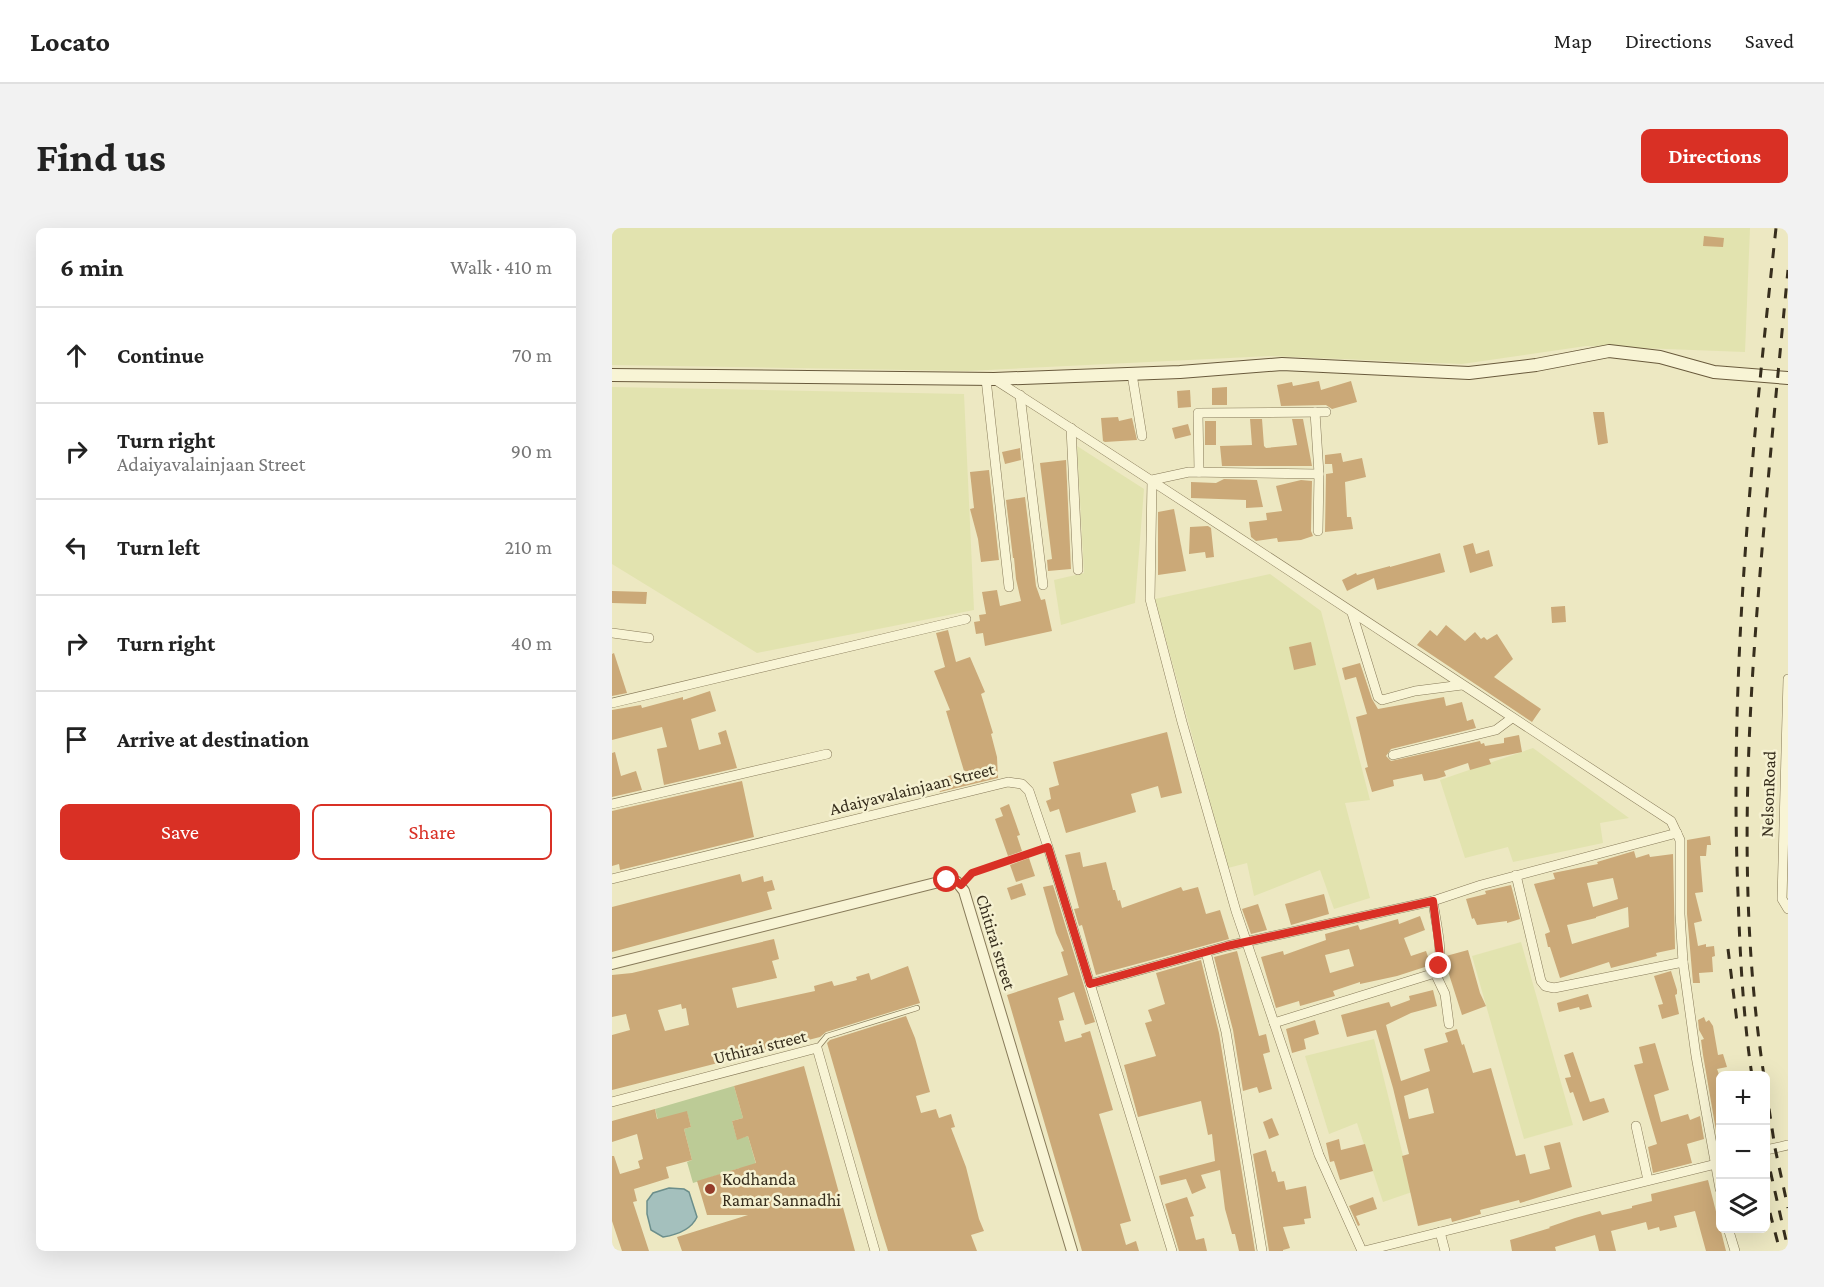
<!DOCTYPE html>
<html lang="en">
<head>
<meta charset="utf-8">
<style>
	body { margin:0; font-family:"Crimson Pro",serif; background:#f2f2f2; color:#222 }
	.controls { position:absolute; right:18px; bottom:18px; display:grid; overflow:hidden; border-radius:9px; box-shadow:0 6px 24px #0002 }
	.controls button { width:54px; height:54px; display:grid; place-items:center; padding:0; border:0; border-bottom:2px solid #e0e0e0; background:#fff; color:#222; font:30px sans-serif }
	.stop { position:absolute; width:18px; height:18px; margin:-14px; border:4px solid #d93025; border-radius:50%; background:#fff }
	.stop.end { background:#d93025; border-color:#fff; box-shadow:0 2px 6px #0008 }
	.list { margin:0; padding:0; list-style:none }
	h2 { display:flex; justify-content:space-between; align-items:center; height:78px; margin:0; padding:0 24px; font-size:26px }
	h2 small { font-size:20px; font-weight:400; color:#767676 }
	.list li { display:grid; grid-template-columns:39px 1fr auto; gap:18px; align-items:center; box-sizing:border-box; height:96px; padding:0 24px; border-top:2px solid #e0e0e0 }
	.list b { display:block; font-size:22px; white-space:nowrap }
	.list p { margin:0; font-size:20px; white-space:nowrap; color:#767676 }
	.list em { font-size:20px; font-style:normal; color:#767676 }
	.actions { display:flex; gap:12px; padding:18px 24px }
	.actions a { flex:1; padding:14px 0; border:2px solid #d93025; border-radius:9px; text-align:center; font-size:21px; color:#d93025 }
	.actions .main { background:#d93025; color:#fff }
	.icon { flex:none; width:33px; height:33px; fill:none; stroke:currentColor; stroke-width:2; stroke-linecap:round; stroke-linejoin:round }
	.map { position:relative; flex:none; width:1176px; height:1023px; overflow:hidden; border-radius:9px }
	header { display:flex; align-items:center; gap:36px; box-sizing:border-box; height:84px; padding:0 30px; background:#fff; border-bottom:2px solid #e0e0e0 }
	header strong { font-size:28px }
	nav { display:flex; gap:33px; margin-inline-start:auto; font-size:21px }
	.intro { display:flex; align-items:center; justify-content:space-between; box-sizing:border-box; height:144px; padding:0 36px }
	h1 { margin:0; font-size:42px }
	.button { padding:15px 27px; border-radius:9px; background:#d93025; color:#fff; font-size:21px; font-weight:700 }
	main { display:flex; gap:36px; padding:0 36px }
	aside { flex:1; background:#fff; border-radius:9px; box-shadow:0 6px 24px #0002 }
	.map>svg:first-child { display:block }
</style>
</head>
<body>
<header>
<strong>Locato</strong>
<nav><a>Map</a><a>Directions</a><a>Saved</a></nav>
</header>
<div class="intro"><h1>Find us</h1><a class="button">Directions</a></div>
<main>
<aside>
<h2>6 min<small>Walk · 410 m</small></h2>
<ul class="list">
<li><svg class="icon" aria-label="ahead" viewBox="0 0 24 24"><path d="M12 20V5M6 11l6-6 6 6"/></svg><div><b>Continue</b></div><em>70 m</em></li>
<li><svg class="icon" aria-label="right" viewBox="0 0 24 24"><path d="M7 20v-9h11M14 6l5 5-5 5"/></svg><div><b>Turn right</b><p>Adaiyavalainjaan Street</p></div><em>90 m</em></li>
<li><svg class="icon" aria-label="left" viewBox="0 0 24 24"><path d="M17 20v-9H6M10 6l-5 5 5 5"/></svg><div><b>Turn left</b></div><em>210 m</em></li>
<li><svg class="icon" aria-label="right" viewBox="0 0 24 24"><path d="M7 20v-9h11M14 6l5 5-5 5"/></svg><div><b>Turn right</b></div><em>40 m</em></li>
<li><svg class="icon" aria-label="arrive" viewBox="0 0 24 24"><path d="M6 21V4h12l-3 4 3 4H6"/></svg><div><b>Arrive at destination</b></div></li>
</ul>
<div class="actions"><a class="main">Save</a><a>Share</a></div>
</aside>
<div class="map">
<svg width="1176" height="1023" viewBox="0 0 1176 1023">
	<rect width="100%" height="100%" fill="#ede8c2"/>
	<!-- farmland -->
	<g fill="#e2e3af">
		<path d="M 0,0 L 1138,0 L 1133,124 L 974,118 L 850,136 L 658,128 L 356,143 L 0,137 Z"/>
		<path d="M 0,159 L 352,166 L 362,382 L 145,425 L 0,336 Z"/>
		<path d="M 465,218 L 532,261 L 523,375 L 449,397 L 442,352 L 472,345 Z"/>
		<path d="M 658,346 L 709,383 L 758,572 L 733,575 L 758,670 L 722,681 L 708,642 L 642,668 L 635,635 L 616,640 L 543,371 Z"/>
		<path d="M 921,520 L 1017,590 L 988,595 L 991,615 L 901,634 L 896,619 L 853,630 L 828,552 Z"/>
		<path d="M 909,714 L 961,897 L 912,911 L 860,728 Z"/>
		<path d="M 762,811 L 800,964 L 771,974 L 745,895 L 717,906 L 693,828 Z"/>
	</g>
	<!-- green -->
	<path fill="#bccb96" d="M 122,858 L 131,890 L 120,893 L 125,911 L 136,908 L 169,1023 L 128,940 L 81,955 L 75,934 L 80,932 L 72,901 L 79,899 L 75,884 L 48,900 L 43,881 Z"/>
	<!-- water -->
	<path fill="#a4c0bd" stroke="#6b8e8b" stroke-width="1.5" d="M 57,960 L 72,961 L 77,964 L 85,989 C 79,1002 64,1007 51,1009 L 39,1002 L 35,986 L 35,973 L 41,965 Z"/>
	<!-- building -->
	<g fill="#cba978" fill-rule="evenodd">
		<path d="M 1092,8 L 1112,10 L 1111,19 L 1091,18 Z"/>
		<path d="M 707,153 L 709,162 L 739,153 L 745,174 L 720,181 L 714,177 L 669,178 L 665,157 L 680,154 L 681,158 Z"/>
		<path d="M 615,159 L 615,177 L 600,177 L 600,160 Z"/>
		<path d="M 578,162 L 579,179 L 566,180 L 565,163 Z"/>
		<path d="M 981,184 L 992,184 L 996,215 L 986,217 Z"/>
		<path d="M 506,189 L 507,193 L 520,190 L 525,212 L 493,214 L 491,213 L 489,190 Z"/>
		<path d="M 638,191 L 650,191 L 652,218 L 654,220 L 685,217 L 680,191 L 691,191 L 700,238 L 610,238 L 608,218 L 640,217 Z"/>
		<rect x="593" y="193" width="11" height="24"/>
		<path d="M 576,196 L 579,207 L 563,211 L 560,200 Z"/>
		<path d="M 408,220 L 409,232 L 393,236 L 390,224 Z"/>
		<path d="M 729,225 L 731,234 L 750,230 L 754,249 L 733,254 L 735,289 L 739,289 L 741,301 L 713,304 L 714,246 L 721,245 L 720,236 L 713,236 L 713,227 Z"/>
		<path d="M 454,232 L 459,341 L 436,343 L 435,332 L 440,331 L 428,235 Z"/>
		<path d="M 377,242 L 387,332 L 369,334 L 366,311 L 358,281 L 362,280 L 358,244 Z"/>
		<path d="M 612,251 L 645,252 L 651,279 L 634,280 L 634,272 L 579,270 L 579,254 L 604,255 Z"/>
		<path d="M 689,252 L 700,253 L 699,303 L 701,308 L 689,312 L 666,314 L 665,310 L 644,313 L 639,309 L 637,294 L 655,292 L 654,285 L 670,283 L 664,258 Z"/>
		<path d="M 413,269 L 424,358 L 429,372 L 433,371 L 440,403 L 373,418 L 371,405 L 364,406 L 362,394 L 368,393 L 367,387 L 374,386 L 370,364 L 385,362 L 388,378 L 409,373 L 404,351 L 402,330 L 401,330 L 394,272 Z"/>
		<path d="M 562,281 L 574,343 L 546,347 L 546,284 Z"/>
		<path d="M 596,298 L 599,300 L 602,329 L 594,330 L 593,324 L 577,326 L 578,299 Z"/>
		<path d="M 861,315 L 864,326 L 877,322 L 881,338 L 858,345 L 851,318 Z"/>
		<path d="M 828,325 L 833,344 L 765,362 L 762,350 L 735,363 L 730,352 L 744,345 L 745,347 L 778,338 L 778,339 Z"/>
		<path d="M 0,363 L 35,364 L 34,376 L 0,375 Z"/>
		<path d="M 953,378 L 954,394 L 940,395 L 939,379 Z"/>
		<path d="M 834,397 L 853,413 L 863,404 L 869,411 L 872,409 L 875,412 L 885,406 L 901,431 L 882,449 L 929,481 L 920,494 L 805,417 L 818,402 L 825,408 Z"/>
		<path d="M 336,402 L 344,434 L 358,429 L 373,464 L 369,466 L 381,505 L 379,506 L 385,529 L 386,550 L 328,564 L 324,552 L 352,543 L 334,483 L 338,482 L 322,443 L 333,439 L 324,405 Z"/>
		<path d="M 699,414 L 704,437 L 682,442 L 677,419 Z"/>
		<path d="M 2,425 L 15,465 L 0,468 L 0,426 Z"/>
		<path d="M 748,435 L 760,471 L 766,481 L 832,469 L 834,478 L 850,474 L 855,493 L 861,491 L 864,500 L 779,521 L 774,528 L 779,533 L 868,513 L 869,516 L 872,515 L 873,518 L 892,515 L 892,510 L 907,507 L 910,524 L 877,531 L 879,536 L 858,542 L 856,535 L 832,543 L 834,548 L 824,551 L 812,553 L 810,546 L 781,552 L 782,558 L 760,564 L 753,540 L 756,539 L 744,489 L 755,486 L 744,449 L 733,452 L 730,440 Z"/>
		<path d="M 98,463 L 104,483 L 79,491 L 87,522 L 109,516 L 106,505 L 114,502 L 125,540 L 52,557 L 45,521 L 55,519 L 50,499 L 0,512 L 0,482 L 29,477 L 30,480 L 71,469 L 71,472 Z"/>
		<path d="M 555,504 L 570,565 L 549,570 L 546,558 L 519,566 L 524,584 L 454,605 L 447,581 L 438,584 L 434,573 L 439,571 L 437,560 L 447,557 L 441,534 Z"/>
		<path d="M 3,524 L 9,548 L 24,543 L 30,562 L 0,569 L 0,525 Z"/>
		<path d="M 130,553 L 142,609 L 8,642 L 7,636 L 0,638 L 0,583 Z"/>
		<path d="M 397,576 L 408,607 L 405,608 L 410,623 L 396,628 L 383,591 L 391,588 L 388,580 Z"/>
		<path d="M 1098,608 L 1099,617 L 1095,617 L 1094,628 L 1088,628 L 1091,664 L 1083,665 L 1090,693 L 1082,695 L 1086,718 L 1094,716 L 1094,719 L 1102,718 L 1103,728 L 1100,729 L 1101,744 L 1087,745 L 1088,755 L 1081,755 L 1075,686 L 1075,612 Z"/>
		<path d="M 1022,623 L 1024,630 L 1037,626 L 1038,629 L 1061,626 L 1063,721 L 1044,725 L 1045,728 L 999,740 L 997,734 L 948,750 L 938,719 L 936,719 L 933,706 L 938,704 L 922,656 L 943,651 L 941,645 L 986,636 L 985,634 ZM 1001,650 L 1006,671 L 981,679 L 975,655 ZM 1016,679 L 1017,699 L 960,716 L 955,697 L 984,690 L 984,689 Z"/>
		<path d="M 468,624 L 471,639 L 494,634 L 501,662 L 503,662 L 506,673 L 508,672 L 510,680 L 569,659 L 571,663 L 586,659 L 594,686 L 608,682 L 617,711 L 484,747 L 470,697 L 467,698 L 462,681 L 467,680 L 453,627 Z"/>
		<path d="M 417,630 L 423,648 L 404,654 L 398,637 Z"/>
		<path d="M 128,646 L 130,654 L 151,648 L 152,654 L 160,652 L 163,662 L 155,664 L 160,681 L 0,724 L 0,679 Z"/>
		<path d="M 410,655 L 414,667 L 399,672 L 395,660 Z"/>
		<path d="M 441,657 L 483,794 L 473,797 L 462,764 L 446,770 L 452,792 L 447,793 L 453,814 L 470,809 L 469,806 L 478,803 L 501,882 L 487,886 L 519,993 L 508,996 L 514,1017 L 524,1013 L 527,1023 L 470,1023 L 395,767 L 456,747 L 449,724 L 452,723 L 444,705 L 431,659 Z"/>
		<path d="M 899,657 L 908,691 L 895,695 L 895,693 L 865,697 L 862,690 L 860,691 L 854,671 L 874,666 L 873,663 Z"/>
		<path d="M 712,666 L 717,686 L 679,697 L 673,676 Z"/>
		<path d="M 646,676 L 655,702 L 639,706 L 630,681 Z"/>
		<path d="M 808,688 L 813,702 L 792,710 L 799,728 L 814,723 L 819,737 L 785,748 L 748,756 L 748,754 L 721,763 L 723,768 L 688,778 L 687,773 L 664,780 L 649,729 L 671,723 L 672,727 L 714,712 L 713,706 L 746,697 L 748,702 L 786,691 L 787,696 ZM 737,721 L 742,738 L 718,745 L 713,727 Z"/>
		<path d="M 162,711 L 167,731 L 160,733 L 165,750 L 120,760 L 125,780 L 203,763 L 202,758 L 220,753 L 222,758 L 230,756 L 245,752 L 244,749 L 257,745 L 259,752 L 296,738 L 308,775 L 214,804 L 208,809 L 0,862 L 0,807 L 18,802 L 14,786 L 0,789 L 0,747 L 20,745 ZM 69,776 L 70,781 L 74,780 L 77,797 L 53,803 L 46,782 Z"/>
		<path d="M 856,722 L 868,765 L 874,778 L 850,787 L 834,737 L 837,737 L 834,728 Z"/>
		<path d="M 625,723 L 647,808 L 654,806 L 658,824 L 651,826 L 660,861 L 647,865 L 645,859 L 631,863 L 621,802 L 602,729 Z"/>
		<path d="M 589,732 L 607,805 L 643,1023 L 627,1023 L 623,1006 L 620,1006 L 613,981 L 608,942 L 589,947 L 594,960 L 580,966 L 574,951 L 549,957 L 547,948 L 603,933 L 600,906 L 596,907 L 589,873 L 526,889 L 512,837 L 544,828 L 533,795 L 540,793 L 536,782 L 553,776 L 544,745 Z"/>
		<path d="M 1059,743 L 1065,762 L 1065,766 L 1063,767 L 1067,786 L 1050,791 L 1046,777 L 1051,776 L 1042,748 Z"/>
		<path d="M 821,762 L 825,778 L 799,785 L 774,797 L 789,853 L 818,843 L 812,821 L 836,814 L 833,805 L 845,801 L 850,817 L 852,816 L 861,845 L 879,840 L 904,928 L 913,926 L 918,946 L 938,941 L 932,918 L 948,914 L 960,959 L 908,975 L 907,972 L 868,982 L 869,986 L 840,994 L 839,990 L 806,998 L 790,928 L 797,926 L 781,860 L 764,802 L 735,809 L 729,787 L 777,774 L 779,779 L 798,772 L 797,768 ZM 816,860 L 822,885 L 797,891 L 792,868 Z"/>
		<path d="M 976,766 L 980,779 L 968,782 L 967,779 L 947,784 L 945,775 Z"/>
		<path d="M 294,788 L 303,810 L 318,864 L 304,868 L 309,885 L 324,881 L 327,890 L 339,886 L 343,899 L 339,900 L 354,939 L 367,991 L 372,1003 L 359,1007 L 365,1023 L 276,1023 L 267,994 L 215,815 L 218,812 Z"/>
		<path d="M 1092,789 L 1094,794 L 1097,792 L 1101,798 L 1106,827 L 1111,826 L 1115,839 L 1105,841 L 1108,849 L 1104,850 L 1108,864 L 1108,926 L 1091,827 L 1089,812 L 1092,811 L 1087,802 L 1086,792 Z"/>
		<path d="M 703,792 L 707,806 L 692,811 L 694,821 L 680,825 L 674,801 Z"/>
		<path d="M 1043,815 L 1057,862 L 1042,867 L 1049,894 L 1076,886 L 1078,892 L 1088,888 L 1092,911 L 1075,916 L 1080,935 L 1041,945 L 1036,919 L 1045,916 L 1022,837 L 1031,835 L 1027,819 Z"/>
		<path d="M 961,824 L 978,874 L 992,870 L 997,884 L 971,893 L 961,864 L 958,865 L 953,850 L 959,849 L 952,827 Z"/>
		<path d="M 192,838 L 243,1023 L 70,1023 L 65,1009 L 136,987 L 95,987 L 85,953 L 144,935 L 136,908 L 125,912 L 120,893 L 131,890 L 122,858 Z"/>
		<path d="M 43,881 L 45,891 L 75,883 L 79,899 L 72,901 L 80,932 L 54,939 L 57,950 L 22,961 L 25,973 L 21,974 L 37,1023 L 10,1023 L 0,993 L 0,928 L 2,928 L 8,946 L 28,940 L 26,933 L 31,931 L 25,906 L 0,914 L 0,893 Z"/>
		<path d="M 660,890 L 667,907 L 657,911 L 651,894 Z"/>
		<path d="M 727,911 L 729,922 L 753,916 L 761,943 L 728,952 L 722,933 L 718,934 L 714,915 Z"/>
		<path d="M 654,922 L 660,944 L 663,943 L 666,954 L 672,953 L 674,962 L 694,958 L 699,990 L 692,991 L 693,996 L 671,999 L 678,1020 L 671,1022 L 671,1023 L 657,1023 L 641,926 Z"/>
		<path d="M 1096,952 L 1114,1023 L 1094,1023 L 1083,983 L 1062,988 L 1065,999 L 1048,1003 L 1047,999 L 1036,1002 L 1034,994 L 999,1003 L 1004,1023 L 987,1023 L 983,1007 L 943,1019 L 944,1023 L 900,1023 L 898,1012 L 938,1000 L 937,999 L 963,990 L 988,983 L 990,987 L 1020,980 L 1020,978 L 1040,973 L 1039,966 Z"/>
		<path d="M 575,969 L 582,988 L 578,989 L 584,1012 L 592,1010 L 595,1023 L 567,1023 L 553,976 Z"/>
		<path d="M 761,969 L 765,981 L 744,988 L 748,997 L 746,998 L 737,978 Z"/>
	</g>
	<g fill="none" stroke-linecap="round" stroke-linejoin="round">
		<!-- service casing -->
		<g stroke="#877a59" stroke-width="6">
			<g id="service">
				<path d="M 349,657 L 360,645 L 436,619"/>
				<path d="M 205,820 L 215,808 L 305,780"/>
			</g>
		</g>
		<!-- minor casing -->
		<g stroke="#877a59" stroke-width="10">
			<g id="minor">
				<path d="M 520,146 L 530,208"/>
				<path d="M 374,151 L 397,359"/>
				<path d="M 382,151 C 609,296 833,446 1059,593 L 1068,612 L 1068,686 L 1071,734 L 1084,828 L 1108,961"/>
				<path d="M 408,167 L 431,357"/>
				<path d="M 703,184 L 707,246 L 706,303"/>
				<path d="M 459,200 L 466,342"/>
				<path d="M 587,244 L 586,185 L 714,184"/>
				<path d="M 707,246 L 577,244 L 540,252 L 538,371 L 570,494 L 624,683 L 707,927 L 750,1023"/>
				<path d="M 740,385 L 766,469 L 770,472 L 803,463 L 850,457"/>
				<path d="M 0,405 L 37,410"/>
				<path d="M 1176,451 L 1170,671 L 1176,681"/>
				<path d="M 0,475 L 354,391"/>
				<path d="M 781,527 L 884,502 L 900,490"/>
				<path d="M 0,576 L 215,526"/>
				<path d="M 904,647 L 929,753 L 933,758 L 942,760 L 1071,734"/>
				<path d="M 0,651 L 396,554 L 410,556 L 417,563 L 436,619 L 560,1023"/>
				<path d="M 594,724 L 614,804 L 650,1023"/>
				<path d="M 823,745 L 833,766 L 837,796"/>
				<path d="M 478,756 L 615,718 L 821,673"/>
				<path d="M 662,795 L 823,745 C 834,730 823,692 821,673 L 869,657 L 1065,605"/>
				<path d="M 0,874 L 205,820 L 263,1023"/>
				<path d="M 1024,898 L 1036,952"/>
				<path d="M 1154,922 L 1176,917"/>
				<path d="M 1116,1000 L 1123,1023"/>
				<path d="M 828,1004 L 833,1023"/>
				<path d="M 752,1023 L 1108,935"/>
			</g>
		</g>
		<!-- tertiary casing -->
		<g stroke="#877a59" stroke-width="12">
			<path id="tertiary" d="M 0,736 L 335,652 L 345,654 L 352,663 L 460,1023"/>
		</g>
		<!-- secondary casing -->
		<g stroke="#695a3c" stroke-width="14">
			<path id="secondary" d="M 0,147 L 382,151 L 568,144 L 670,136 L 857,145 L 924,137 L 997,123 L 1048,129 L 1102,144 L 1176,150"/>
		</g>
		<!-- service -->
		<use href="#service" stroke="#f8f4d5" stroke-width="4.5"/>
		<!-- minor -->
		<use href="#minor" stroke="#f8f4d5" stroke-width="9"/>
		<!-- tertiary -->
		<use href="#tertiary" stroke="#f8f4d5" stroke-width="10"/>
		<!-- secondary -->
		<use href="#secondary" stroke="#f8f4d5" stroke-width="12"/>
		<!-- rail -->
		<g stroke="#372e1d" stroke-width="3" stroke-dasharray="10 10" stroke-linecap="butt">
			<path d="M 1116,721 L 1125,794"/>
			<path d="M 1140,848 C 1131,787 1128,727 1126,666 C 1117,444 1140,221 1164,0"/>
			<path d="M 1152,848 C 1125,673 1135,497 1150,322 C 1158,228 1167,135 1176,42"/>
			<path d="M 1154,861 L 1163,920 L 1176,980"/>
			<path d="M 1154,924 L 1176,1021"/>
			<path d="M 1158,985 L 1168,1023"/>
		</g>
	</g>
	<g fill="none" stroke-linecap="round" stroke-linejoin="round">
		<!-- route -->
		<path stroke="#d93025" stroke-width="8" d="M 335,652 L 344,653 L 349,657 L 360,645 L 436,619 L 478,756 L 615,718 L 821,673 L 828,728 L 827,738"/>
	</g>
	<!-- markers -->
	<circle fill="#953c2a" stroke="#f5f1d1" stroke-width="2" cx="98" cy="961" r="6"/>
	<g text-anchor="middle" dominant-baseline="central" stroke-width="5" stroke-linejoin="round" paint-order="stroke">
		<!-- street labels -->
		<g font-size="18" fill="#372e1d" stroke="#f5f1d1">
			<text transform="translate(300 561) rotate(-14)">Adaiyavalainjaan Street</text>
			<text transform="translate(1156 566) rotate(-88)">NelsonRoad</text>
			<text transform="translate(384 714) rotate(73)">Chitirai street</text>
			<text transform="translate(148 819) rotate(-14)">Uthirai street</text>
		</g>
		<!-- poi labels -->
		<g font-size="18" fill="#372e1d" stroke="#f5f1d1" text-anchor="start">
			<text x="110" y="951">Kodhanda<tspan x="110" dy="21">Ramar Sannadhi</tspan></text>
		</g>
	</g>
</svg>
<div class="controls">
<button>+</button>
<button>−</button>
<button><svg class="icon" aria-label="layers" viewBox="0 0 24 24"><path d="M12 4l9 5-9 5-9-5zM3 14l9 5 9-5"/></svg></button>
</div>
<div class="stop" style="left:335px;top:652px"></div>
<div class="stop end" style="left:827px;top:738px"></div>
</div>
</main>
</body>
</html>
